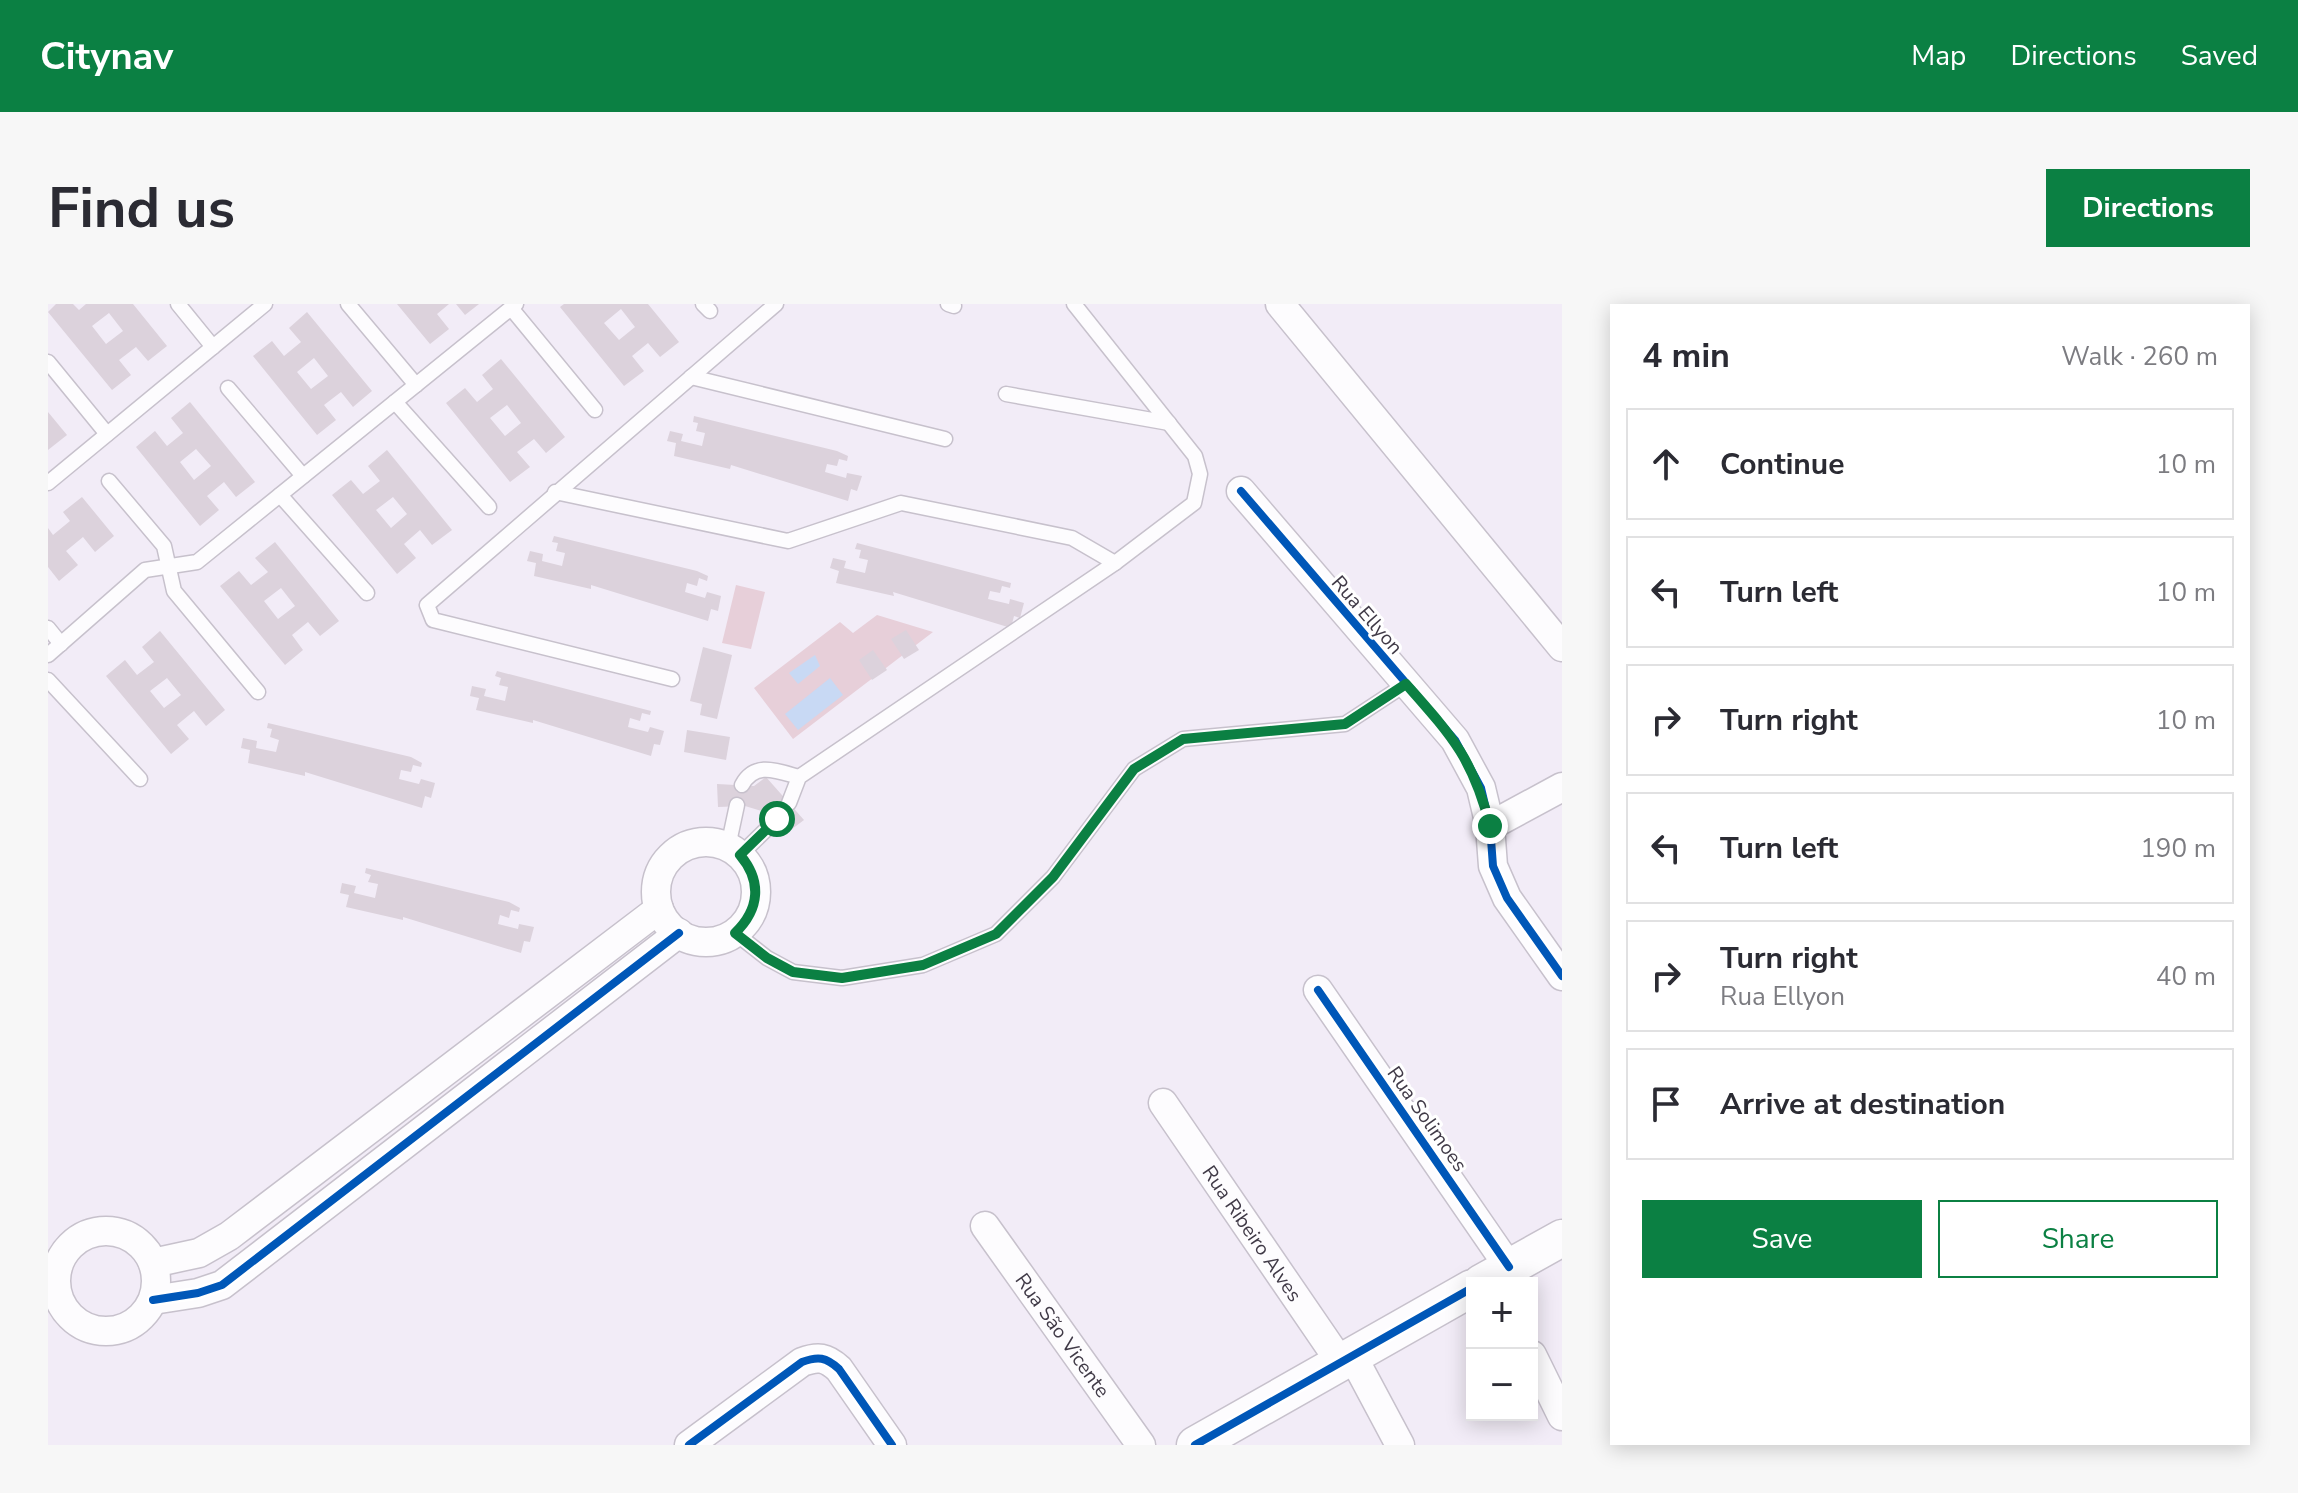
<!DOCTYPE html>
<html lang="en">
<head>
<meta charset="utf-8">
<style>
	body { margin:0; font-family:"Nunito Sans",sans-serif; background:#f7f7f7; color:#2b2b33 }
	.controls { position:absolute; right:24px; bottom:24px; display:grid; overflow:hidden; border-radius:0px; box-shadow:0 4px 20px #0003 }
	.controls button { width:72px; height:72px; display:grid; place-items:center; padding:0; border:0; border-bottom:2px solid #e1e1e2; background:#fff; color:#2b2b33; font:40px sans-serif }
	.stop { position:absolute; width:24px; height:24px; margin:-18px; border:6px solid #0b8043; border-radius:50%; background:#fff }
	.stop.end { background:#0b8043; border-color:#fff; box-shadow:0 2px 8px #0008 }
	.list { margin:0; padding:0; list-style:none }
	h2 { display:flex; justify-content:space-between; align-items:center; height:104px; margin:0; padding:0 32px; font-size:34px }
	h2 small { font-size:26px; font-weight:400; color:#7c7c81 }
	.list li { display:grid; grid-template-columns:52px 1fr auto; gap:24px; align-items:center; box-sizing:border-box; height:112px; margin:0 16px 16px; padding:0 16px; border:2px solid #e1e1e2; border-radius:0px }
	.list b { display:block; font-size:30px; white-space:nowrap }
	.list p { margin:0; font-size:26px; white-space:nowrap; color:#7c7c81 }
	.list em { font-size:26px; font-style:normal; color:#7c7c81 }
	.actions { display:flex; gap:16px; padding:24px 32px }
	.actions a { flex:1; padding:18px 0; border:2px solid #0b8043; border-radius:0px; text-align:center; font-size:28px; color:#0b8043 }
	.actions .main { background:#0b8043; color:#fff }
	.icon { flex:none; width:44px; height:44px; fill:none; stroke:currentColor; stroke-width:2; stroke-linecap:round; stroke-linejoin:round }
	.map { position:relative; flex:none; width:1514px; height:1141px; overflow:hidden; border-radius:0px }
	header { display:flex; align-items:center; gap:48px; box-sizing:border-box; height:112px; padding:0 40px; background:#0b8043; color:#fff }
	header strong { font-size:38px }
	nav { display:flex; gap:44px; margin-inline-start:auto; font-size:28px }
	.intro { display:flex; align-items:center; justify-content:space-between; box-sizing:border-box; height:192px; padding:0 48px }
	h1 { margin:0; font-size:56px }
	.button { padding:20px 36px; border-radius:0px; background:#0b8043; color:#fff; font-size:28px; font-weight:700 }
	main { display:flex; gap:48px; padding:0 48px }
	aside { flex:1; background:#fff; border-radius:0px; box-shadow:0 4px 20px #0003 }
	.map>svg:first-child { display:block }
</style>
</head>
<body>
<header>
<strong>Citynav</strong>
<nav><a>Map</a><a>Directions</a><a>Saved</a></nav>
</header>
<div class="intro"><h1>Find us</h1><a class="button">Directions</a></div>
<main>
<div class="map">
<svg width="1514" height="1141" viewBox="0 0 1514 1141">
	<rect width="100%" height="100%" fill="#f2ecf7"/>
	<!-- green -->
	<g fill="#e7cfd9">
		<path d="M 688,281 L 717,288 L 703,345 L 674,339 Z"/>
		<path d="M 829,311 L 885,328 L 745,435 L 706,384 L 792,318 L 805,329 Z"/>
	</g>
	<!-- water -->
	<g fill="#c8d9f4">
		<path d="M 767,351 L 772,362 L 750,380 L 741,369 Z"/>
		<path d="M 782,374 L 795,391 L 750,426 L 737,410 Z"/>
	</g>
	<!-- building -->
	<g fill="#dcd2dc" fill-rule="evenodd">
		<path d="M 8,0 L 25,0 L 31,6 L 38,0 L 85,0 L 119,42 L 100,57 L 88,43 L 71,56 L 83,71 L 64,86 L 0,8 ZM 61,9 L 75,27 L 58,40 L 44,22 Z"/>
		<path d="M 349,0 L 401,0 L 389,10 L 401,25 L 382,40 Z"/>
		<path d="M 408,0 L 431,0 L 417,11 Z"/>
		<path d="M 516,0 L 600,0 L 631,38 L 612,53 L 600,39 L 584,52 L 596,67 L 576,82 L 512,3 ZM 573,5 L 587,23 L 571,36 L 556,19 Z"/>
		<path d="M 259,8 L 324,87 L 305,103 L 293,88 L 276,101 L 288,116 L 269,131 L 205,52 L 224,37 L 236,52 L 253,38 L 241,24 ZM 266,54 L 280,72 L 263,85 L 249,68 Z"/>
		<path d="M 453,55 L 517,133 L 498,149 L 486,135 L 469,148 L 482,163 L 462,178 L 398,99 L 417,84 L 429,98 L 445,85 L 434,71 ZM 459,101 L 473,119 L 457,132 L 442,114 Z"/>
		<path d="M 142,98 L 207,178 L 188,193 L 176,178 L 159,192 L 171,206 L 152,222 L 88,143 L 107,127 L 119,142 L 135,129 L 123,114 ZM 148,145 L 163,162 L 146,176 L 132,158 Z"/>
		<path d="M 0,108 L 19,131 L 0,146 Z"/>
		<path d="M 646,112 L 789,147 L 800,152 L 799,157 L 791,155 L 789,162 L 779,160 L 777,168 L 798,174 L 799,169 L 814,172 L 809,187 L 803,185 L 800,197 L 683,161 L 682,165 L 626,152 L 628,139 L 619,137 L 622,127 L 635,130 L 633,137 L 654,142 L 657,129 L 648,127 L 650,119 L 645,118 Z"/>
		<path d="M 339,146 L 404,226 L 384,241 L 372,226 L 356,240 L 368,254 L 349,270 L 284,191 L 303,176 L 315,190 L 332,177 L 320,162 ZM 345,193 L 359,210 L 343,224 L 328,206 Z"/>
		<path d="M 34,193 L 66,232 L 47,248 L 35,233 L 18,247 L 30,261 L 11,277 L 0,263 L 0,224 L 5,231 L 22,217 L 15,208 Z"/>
		<path d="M 506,232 L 649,267 L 660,272 L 659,277 L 651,274 L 649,282 L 639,279 L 637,288 L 657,294 L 659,288 L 673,292 L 670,307 L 663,305 L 660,317 L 543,281 L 543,285 L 486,272 L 488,259 L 479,257 L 482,247 L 495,250 L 494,257 L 514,262 L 517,249 L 508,247 L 510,239 L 504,238 Z"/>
		<path d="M 227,238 L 291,317 L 272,332 L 260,318 L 244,331 L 255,346 L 237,361 L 172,282 L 191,267 L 203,281 L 220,268 L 207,254 ZM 233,284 L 247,302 L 230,315 L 216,297 Z"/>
		<path d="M 809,239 L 963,279 L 962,284 L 954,282 L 952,289 L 942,287 L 940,295 L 961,300 L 962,295 L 976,299 L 972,314 L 966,312 L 963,324 L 845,288 L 846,292 L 788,279 L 791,267 L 782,264 L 785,254 L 798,257 L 796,264 L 817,269 L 820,256 L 811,254 L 813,246 L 807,245 Z"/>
		<path d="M 858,326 L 871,346 L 856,355 L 843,335 Z"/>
		<path d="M 112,327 L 177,406 L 158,422 L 146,407 L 129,421 L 141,435 L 123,450 L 58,372 L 77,356 L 89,371 L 106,358 L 94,343 ZM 119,374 L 133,391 L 116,404 L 102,387 Z"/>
		<path d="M 655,343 L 684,351 L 669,415 L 652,411 L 654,400 L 642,397 Z"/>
		<path d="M 825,346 L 839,366 L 824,376 L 811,356 Z"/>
		<path d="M 449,367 L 603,407 L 602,411 L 594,409 L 592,417 L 582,414 L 580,423 L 600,428 L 602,423 L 616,427 L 612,441 L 606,440 L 603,452 L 485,416 L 485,419 L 428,406 L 431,394 L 422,392 L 424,382 L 438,385 L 436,392 L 457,397 L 460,383 L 451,381 L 453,374 L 447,372 Z"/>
		<path d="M 220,419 L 363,453 L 374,459 L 373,463 L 365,461 L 363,468 L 353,466 L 351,475 L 371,480 L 373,475 L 387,479 L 383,494 L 377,492 L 374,504 L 257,468 L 257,472 L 200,459 L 202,446 L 193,444 L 195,434 L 209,437 L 208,444 L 228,448 L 231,436 L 222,433 L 224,425 L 219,424 Z"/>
		<path d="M 639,426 L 682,433 L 678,456 L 636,448 Z"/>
		<path d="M 718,473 L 756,516 L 740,528 L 729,515 L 717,508 L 697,502 L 670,503 L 669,480 L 706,482 Z"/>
		<path d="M 318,564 L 461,598 L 472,604 L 471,608 L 463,606 L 461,614 L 452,611 L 450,620 L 470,625 L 471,620 L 486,623 L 482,638 L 476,637 L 473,649 L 355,613 L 355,616 L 298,603 L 301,591 L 292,589 L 294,579 L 308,582 L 306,589 L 327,594 L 330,580 L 320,578 L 323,571 L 317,569 Z"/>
	</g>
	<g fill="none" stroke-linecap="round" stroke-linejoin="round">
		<!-- service casing -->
		<g stroke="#c7c1cc" stroke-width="17">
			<g id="service">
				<path d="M 130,0 L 165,43"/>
				<path d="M 300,0 L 368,81"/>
				<path d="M 655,0 L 662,7"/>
				<path d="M 900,0 L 906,2"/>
				<path d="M 1026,0 L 1147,152 L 1152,170 L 1146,199 L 1067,259"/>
				<path d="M 463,4 L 547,106"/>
				<path d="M 0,58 L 59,130"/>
				<path d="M 643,73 L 897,135"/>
				<path d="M 180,84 L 255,172"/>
				<path d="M 958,90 L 1121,119"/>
				<path d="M 347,98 L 441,203"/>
				<path d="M 61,177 L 116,242 L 126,287 L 210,388"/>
				<path d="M 0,179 L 217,0"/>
				<path d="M 507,188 L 740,237 L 853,199 L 1024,234 L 1067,259 L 751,473 L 741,499"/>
				<path d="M 232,191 L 319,289"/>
				<path d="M 0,324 L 13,340"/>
				<path d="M 0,351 L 97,266 L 149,258 L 468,0"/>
				<path d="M 624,375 L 385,316 L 379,301 L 728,0"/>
				<path d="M 0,376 L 92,475"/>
				<path d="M 694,481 C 707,457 729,467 751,473"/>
				<path d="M 680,543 L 689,501"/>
				<path d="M 692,551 L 729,515"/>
				<path d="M 687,629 L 719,654 L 745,668 L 794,674 L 875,661 L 948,630 L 1005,573 L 1086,465 L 1135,435 L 1297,420 L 1358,380"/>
			</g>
		</g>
		<!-- minor casing -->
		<g stroke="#c7c1cc" stroke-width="31">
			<g id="minor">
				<path d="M 1232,0 L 1514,343"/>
				<path d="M 1193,187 L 1407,436 L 1433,484 L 1442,522 L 1445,562 L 1459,594 L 1514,672"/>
				<path d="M 1442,522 L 1514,483"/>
				<circle cx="658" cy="588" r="50"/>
				<path d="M 1270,686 L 1461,963"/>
				<path id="s1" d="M 1115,799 L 1293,1059"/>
				<path id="s2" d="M 937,922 L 1093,1141"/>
				<circle cx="58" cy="977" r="50"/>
				<path d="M 105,959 L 151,949 L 181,932 L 611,605"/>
				<path d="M 105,996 L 150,989 L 174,981 L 631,629"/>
				<path d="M 1484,1051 L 1514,1112"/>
				<path d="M 1305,1053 L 1352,1141"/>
				<path d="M 641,1141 L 754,1058 C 770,1052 778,1053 791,1065 L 844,1141"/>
			</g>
		</g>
		<!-- tertiary casing -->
		<g stroke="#c7c1cc" stroke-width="39">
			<g id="tertiary">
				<path d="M 1433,979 L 1514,934"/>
				<path d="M 1147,1141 L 1424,984"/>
			</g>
		</g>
		<!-- service -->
		<use href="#service" stroke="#fdfcfe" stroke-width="14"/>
		<!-- minor -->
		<use href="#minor" stroke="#fdfcfe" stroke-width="28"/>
		<!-- tertiary -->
		<use href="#tertiary" stroke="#fdfcfe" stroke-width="36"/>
		<!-- cycleway casing -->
		<g stroke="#fff" stroke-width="13">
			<g id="cycleway">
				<path d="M 1193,187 L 1407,436 L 1433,484 L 1442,522 L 1445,562 L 1459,594 L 1514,672"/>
				<path d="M 1270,686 L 1461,963"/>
				<path d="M 105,996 L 150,989 L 174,981 L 631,629"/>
				<path d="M 641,1141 L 754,1058 C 770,1052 778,1053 791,1065 L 844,1141"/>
				<path d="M 1147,1141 L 1424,984"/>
			</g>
		</g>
		<!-- cycleway -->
		<use href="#cycleway" stroke="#0057b8" stroke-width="8"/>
	</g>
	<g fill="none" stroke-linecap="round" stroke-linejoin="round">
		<!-- route -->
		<path stroke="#0b8043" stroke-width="10" d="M 729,515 L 692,551 C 714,577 712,605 687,629 L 719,654 L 745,668 L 794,674 L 875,661 L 948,630 L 1005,573 L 1086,465 L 1135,435 L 1297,420 L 1358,380 C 1403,431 1425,454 1442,522"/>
	</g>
	<g text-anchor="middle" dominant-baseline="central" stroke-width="6" stroke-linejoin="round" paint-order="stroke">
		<!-- street labels -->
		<g font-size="20" fill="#403a47" stroke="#fff">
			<text transform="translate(1319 311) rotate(49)">Rua Ellyon</text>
			<text transform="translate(1379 815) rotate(55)">Rua Solimoes</text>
			<text stroke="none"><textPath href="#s1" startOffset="158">Rua Ribeiro Alves</textPath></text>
			<text stroke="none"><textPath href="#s2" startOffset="134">Rua São Vicente</textPath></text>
		</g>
	</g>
</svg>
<div class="controls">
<button>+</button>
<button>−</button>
</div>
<div class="stop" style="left:729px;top:515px"></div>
<div class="stop end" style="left:1442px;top:522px"></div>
</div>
<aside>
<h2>4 min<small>Walk · 260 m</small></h2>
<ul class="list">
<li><svg class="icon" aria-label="ahead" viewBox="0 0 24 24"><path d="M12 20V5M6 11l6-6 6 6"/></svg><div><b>Continue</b></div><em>10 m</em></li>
<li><svg class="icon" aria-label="left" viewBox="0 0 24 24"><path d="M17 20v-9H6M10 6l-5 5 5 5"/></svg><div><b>Turn left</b></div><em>10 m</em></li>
<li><svg class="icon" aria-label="right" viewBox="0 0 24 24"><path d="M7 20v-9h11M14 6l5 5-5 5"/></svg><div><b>Turn right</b></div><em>10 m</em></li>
<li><svg class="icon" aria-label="left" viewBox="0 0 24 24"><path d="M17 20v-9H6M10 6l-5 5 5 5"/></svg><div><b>Turn left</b></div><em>190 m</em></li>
<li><svg class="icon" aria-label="right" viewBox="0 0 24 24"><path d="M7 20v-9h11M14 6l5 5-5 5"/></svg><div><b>Turn right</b><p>Rua Ellyon</p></div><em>40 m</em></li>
<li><svg class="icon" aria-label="arrive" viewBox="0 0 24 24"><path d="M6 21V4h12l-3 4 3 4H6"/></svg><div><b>Arrive at destination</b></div></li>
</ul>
<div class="actions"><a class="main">Save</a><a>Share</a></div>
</aside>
</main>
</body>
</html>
